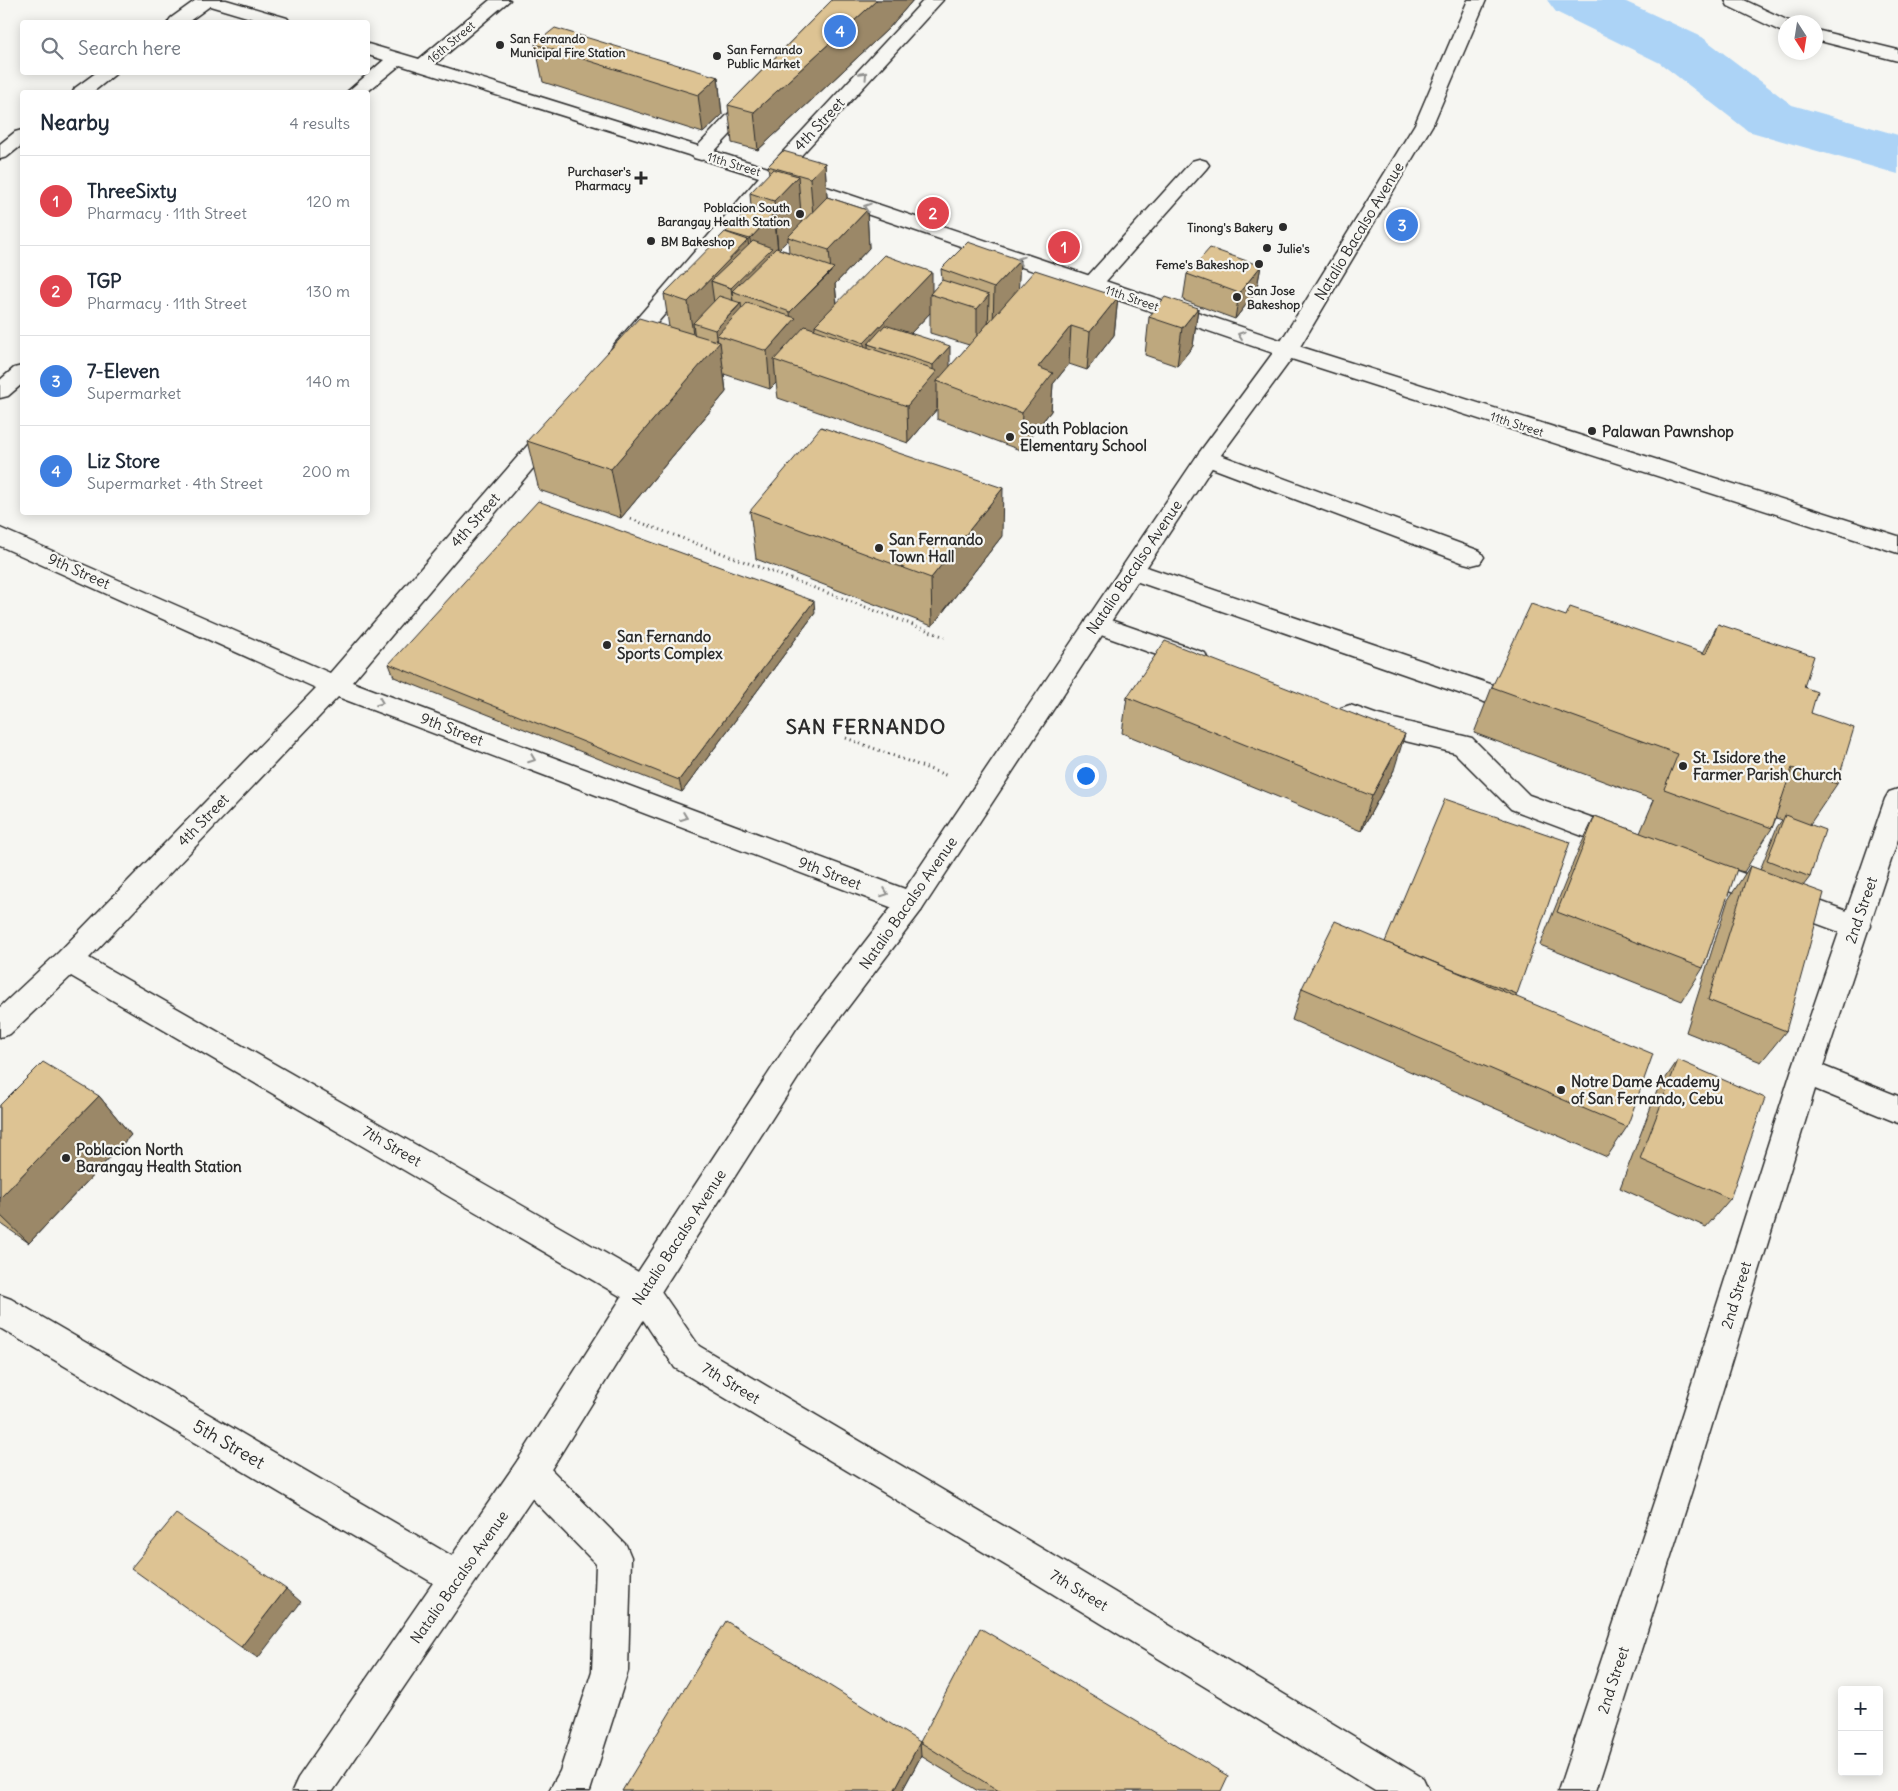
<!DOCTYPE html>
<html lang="en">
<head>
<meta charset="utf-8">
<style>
	body { margin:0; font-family:Delius,sans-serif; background:#f2f2f3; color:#1f2937 }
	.controls { position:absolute; right:15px; bottom:15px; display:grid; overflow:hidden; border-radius:5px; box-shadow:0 2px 12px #0003 }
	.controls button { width:45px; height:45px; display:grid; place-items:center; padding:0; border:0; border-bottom:1px solid #e0e1e3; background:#fff; color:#1f2937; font:25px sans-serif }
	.compass { position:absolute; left:1778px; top:15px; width:45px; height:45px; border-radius:50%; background:#fff; box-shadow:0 2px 12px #0003; rotate:168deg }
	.you { position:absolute; left:1085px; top:775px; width:18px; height:18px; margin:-12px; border:4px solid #fff; border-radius:50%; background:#1a73e8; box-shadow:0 0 0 8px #1a73e833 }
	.badge { display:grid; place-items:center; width:32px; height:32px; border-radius:50%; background:#2b2b2b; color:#fff; font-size:16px; font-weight:700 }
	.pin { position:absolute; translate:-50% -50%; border:2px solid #fff; box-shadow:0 1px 5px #0006 }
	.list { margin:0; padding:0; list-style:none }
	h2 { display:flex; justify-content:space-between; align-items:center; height:65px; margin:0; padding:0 20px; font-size:21px }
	h2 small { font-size:16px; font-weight:400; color:#747a83 }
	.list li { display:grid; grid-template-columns:32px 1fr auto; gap:15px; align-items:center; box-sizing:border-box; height:90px; padding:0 20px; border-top:1px solid #e0e1e3 }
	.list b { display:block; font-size:19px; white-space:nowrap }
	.list p { margin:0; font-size:16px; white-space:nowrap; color:#747a83 }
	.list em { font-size:16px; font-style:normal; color:#747a83 }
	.icon { flex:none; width:28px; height:28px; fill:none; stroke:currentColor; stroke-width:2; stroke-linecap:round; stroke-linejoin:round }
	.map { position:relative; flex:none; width:1898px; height:1791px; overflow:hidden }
	.search { position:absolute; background:#fff; box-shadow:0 2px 12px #0003; left:20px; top:20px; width:350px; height:55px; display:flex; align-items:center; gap:12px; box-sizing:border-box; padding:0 18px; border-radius:5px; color:#747a83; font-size:19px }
	.panel { position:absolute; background:#fff; box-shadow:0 2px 12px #0003; left:20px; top:90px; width:350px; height:425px; border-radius:5px }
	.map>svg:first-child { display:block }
</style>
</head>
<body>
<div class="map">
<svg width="1898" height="1791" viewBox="0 0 1898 1791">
	<rect width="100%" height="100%" fill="#f6f6f2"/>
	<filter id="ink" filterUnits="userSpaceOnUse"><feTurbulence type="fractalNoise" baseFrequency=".02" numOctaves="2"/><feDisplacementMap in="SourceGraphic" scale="10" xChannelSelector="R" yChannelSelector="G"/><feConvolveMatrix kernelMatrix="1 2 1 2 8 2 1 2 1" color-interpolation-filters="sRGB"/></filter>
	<g filter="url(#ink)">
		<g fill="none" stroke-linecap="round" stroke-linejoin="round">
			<!-- river -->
			<path fill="#acd3f6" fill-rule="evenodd" d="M 1547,0 L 1622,0 L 1702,37 L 1792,105 L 1898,135 L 1898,174 L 1748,131 L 1660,63 L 1556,12 Z"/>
			<!-- lane casing -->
			<g stroke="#2b2b2b" stroke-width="3">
				<g id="lane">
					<path d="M 1725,0 L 1744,0 L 1791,22 L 1786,22 L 1786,32 L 1780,31 L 1728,6 Z"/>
					<path d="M 1816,30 L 1898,50 L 1898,61 L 1816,40 Z"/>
					<path d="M 757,89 L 764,91 L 766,95 L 764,99 L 708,158 L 701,160 L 694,158 L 691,154 L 694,150 L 750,91 Z"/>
					<path d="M 1199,159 L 1206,161 L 1209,165 L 1206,169 L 1099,289 L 1092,290 L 1085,289 L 1082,284 L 1085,279 L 1192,161 Z"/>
					<path d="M 1207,450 L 1480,551 L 1484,557 L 1480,563 L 1472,565 L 1464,563 L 1199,463 L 1196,458 L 1199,453 Z"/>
					<path d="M 1096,615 L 1205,653 L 1208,660 L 1205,667 L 1196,669 L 1087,630 L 1084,624 L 1087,618 Z"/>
					<path d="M 1350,705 L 1378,715 L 1472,738 L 1529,795 L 1635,833 L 1638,841 L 1635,849 L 1625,852 L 1511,809 L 1455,753 L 1376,734 L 1341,722 L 1337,715 L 1341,708 Z"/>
					<path d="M 1698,857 L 1866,918 L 1870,926 L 1866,934 L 1856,938 L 1688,876 L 1684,868 L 1688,860 Z"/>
					<path d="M 530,1455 L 542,1460 L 626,1545 L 631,1557 L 628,1671 L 590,1791 L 549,1791 L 560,1771 L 592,1671 L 596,1564 L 518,1484 L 513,1472 L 518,1460 Z"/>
				</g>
			</g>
			<!-- street casing -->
			<g stroke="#2b2b2b" stroke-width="3">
				<g id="street">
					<path d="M 196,0 L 226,0 L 287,18 L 290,22 L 264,22 L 210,6 L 188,22 L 168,22 L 171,18 Z"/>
					<path d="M 490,0 L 510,0 L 435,64 L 768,168 L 924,0 L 943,0 L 785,173 L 1295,345 L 1898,536 L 1898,553 L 1279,355 L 776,183 L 630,355 L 622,357 L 614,355 L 611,350 L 614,345 L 759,177 L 400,65 L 367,92 L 347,92 L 384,60 L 368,55 L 368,44 L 419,59 Z"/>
					<path d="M 97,72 L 118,72 L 93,92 L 73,92 L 75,88 Z"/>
					<path d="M 22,130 L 22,145 L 7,157 L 0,159 L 0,144 L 15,132 Z"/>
					<path d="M 22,366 L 22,384 L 8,396 L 0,398 L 0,380 L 14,368 Z"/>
					<path d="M 555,421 L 563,423 L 566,428 L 563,433 L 352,682 L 921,895 L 925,903 L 921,911 L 911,914 L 901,911 L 338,697 L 89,958 L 654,1281 L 699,1346 L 1056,1557 L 1423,1778 L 1429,1791 L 1375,1791 L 1032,1581 L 675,1368 L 632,1303 L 71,976 L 10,1034 L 0,1037 L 0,1007 L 59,952 L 316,688 L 0,546 L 0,528 L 330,673 L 547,423 Z"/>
					<path d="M 1132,562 L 1502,688 L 1506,695 L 1502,702 L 1493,705 L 1124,577 L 1120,571 L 1124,565 Z"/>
					<path d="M 1898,789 L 1898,839 L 1823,1066 L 1898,1096 L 1898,1123 L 1815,1089 L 1692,1490 L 1596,1791 L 1558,1791 L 1658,1490 L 1791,1072 L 1885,799 L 1889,792 Z"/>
					<path d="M 0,1295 L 11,1299 L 469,1566 L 475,1578 L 469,1590 L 457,1596 L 445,1590 L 0,1328 Z"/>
				</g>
			</g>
			<!-- highway casing -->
			<g stroke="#2b2b2b" stroke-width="3">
				<path id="highway" d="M 1468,0 L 1486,0 L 1433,124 L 1298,350 L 1215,463 L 921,911 L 817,1048 L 654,1303 L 542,1484 L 333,1791 L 292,1791 L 298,1778 L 518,1460 L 632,1281 L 797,1030 L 901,895 L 1199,453 L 1278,346 L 1415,124 Z"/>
			</g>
			<!-- path -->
			<g stroke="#2b2b2b" stroke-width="3" stroke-dasharray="1 4" stroke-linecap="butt">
				<path d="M 631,519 L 945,637"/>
				<path d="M 846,738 L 948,776"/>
			</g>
			<!-- lane -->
			<use href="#lane" fill="#f6f6f2" fill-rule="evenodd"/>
			<!-- street -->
			<use href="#street" fill="#f6f6f2" fill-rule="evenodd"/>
			<!-- highway -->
			<use href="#highway" fill="#f6f6f2" fill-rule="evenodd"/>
		</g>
		<!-- wall -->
		<g fill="#bea87e" stroke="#2b2b2b" fill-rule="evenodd">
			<path d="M 832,0 L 913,0 L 889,28 L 758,150 L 732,143 L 728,105 Z"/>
			<path d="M 535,44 L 718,77 L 722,115 L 703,133 L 543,82 Z"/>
			<path d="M 825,163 L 827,197 L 867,210 L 869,248 L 835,284 L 837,303 L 932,292 L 942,280 L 941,269 L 1018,289 L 1118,297 L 1114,335 L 1087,370 L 1069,364 L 1053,384 L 1051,411 L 1020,450 L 937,419 L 937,399 L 937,409 L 908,443 L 778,398 L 776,383 L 770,389 L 724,374 L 726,392 L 621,518 L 539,490 L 527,441 L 669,327 L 664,294 L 727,233 L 726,232 L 751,207 L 750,193 L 769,174 L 768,166 ZM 788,240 L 789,252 L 779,249 ZM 930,313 L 930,333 L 969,345 L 950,367 L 911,333 Z"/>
			<path d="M 1261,266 L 1256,292 L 1235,319 L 1183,300 L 1187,274 Z"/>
			<path d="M 1198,308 L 1193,346 L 1177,366 L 1145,355 L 1149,317 Z"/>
			<path d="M 750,511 L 1002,536 L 932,626 L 756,559 Z"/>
			<path d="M 815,613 L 682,792 L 394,677 L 389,664 Z"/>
			<path d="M 1566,616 L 1703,653 L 1718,624 L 1804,687 L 1811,713 L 1837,784 L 1810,824 L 1810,877 L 1803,886 L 1786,1031 L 1761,1062 L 1686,1032 L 1728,900 L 1750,866 L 1760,870 L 1777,827 L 1782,820 L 1776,818 L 1772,828 L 1744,872 L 1736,870 L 1703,968 L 1682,1001 L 1540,945 L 1578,851 L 1595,816 L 1640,833 L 1654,800 L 1474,733 L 1492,687 Z"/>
			<path d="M 1127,697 L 1394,770 L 1361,831 L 1122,733 Z"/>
			<path d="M 1385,942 L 1517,994 L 1516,996 L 1627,1127 L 1607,1157 L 1292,1020 L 1302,988 Z"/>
			<path d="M 1678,1060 L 1730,1199 L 1706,1227 L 1620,1188 L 1657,1091 Z"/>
			<path d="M 99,1096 L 131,1135 L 29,1243 L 0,1223 L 0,1105 Z"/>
			<path d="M 920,1742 L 1221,1791 L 978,1791 L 921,1756 L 902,1791 L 622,1791 Z"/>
		</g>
		<!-- shaded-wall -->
		<g fill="#9b8867" stroke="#2b2b2b">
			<path d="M 877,0 L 913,0 L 889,28 L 758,150 L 754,112 Z"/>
			<path d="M 718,77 L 722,115 L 703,133 L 698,95 Z"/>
			<path d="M 825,163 L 828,212 L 814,228 L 810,178 Z"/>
			<path d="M 798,176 L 802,226 L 788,237 L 788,240 L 778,250 L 774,201 Z"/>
			<path d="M 867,210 L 869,248 L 835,284 L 837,306 L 815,325 L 815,328 L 798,346 L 774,360 L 776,383 L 770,389 L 767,351 L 791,324 L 790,312 L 831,272 L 829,250 Z"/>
			<path d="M 774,213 L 778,251 L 732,291 L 734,311 L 741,303 L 745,342 L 717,335 L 718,344 L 720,342 L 726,392 L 621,518 L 611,469 L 717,345 L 715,330 L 734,311 L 731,288 L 711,281 L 716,317 L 693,323 L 695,339 L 694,340 L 688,302 L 748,240 L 751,268 L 753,267 L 750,239 Z"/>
			<path d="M 1020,260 L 1018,298 L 993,326 L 994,288 Z"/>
			<path d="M 1261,266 L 1256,292 L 1235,319 L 1239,293 Z"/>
			<path d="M 932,272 L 932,295 L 930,294 L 930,313 L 893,352 L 868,344 L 870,377 L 866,381 L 864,343 Z"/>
			<path d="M 989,295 L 988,333 L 977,347 L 977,309 Z"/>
			<path d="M 1118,297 L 1114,335 L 1087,370 L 1090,332 Z"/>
			<path d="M 1198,308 L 1193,346 L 1177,366 L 1182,328 Z"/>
			<path d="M 1071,326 L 1069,364 L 1053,384 L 1051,411 L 1020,450 L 1022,413 L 1038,367 Z"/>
			<path d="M 950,346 L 950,384 L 937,381 L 937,409 L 908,443 L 907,406 L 933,374 L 933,365 Z"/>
			<path d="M 1003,488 L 1002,536 L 932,626 L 931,578 Z"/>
			<path d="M 814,601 L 815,613 L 682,792 L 679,780 Z"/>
			<path d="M 1405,734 L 1394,770 L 1361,831 L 1372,796 Z"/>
			<path d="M 99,1096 L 131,1135 L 29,1243 L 0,1215 L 0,1198 Z"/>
			<path d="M 286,1589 L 301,1602 L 258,1658 L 241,1647 Z"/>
			<path d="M 920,1742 L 921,1756 L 902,1791 L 894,1791 Z"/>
		</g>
		<!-- building -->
		<g fill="#ddc393" stroke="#2b2b2b">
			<path d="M 832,0 L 877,0 L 754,112 L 728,105 Z"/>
			<path d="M 555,28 L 718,77 L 698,95 L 535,44 Z"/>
			<path d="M 783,151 L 825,163 L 810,178 L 768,166 Z"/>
			<path d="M 773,169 L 798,176 L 774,201 L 750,193 Z"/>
			<path d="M 827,197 L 867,210 L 829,250 L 788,237 Z"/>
			<path d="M 752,206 L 774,213 L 750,239 L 726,232 Z"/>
			<path d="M 725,232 L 748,240 L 688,302 L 664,294 Z"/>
			<path d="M 753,241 L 772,248 L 731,288 L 711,281 Z"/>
			<path d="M 968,242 L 1020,260 L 994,288 L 941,269 Z"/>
			<path d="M 776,248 L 834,268 L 790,312 L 732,291 Z"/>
			<path d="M 1210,248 L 1261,266 L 1239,293 L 1187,274 Z"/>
			<path d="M 884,255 L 932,272 L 864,343 L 815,325 Z"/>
			<path d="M 1035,270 L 1118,297 L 1090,332 L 1071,326 L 1038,367 L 1053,373 L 1022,413 L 937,381 Z"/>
			<path d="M 942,280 L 989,295 L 977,309 L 930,294 Z"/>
			<path d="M 719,296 L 741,303 L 715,330 L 693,323 Z"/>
			<path d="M 1165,297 L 1198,308 L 1182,328 L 1149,317 Z"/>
			<path d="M 747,303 L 796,318 L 767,351 L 717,335 Z"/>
			<path d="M 639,318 L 720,342 L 611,469 L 527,441 Z"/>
			<path d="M 885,325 L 950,346 L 933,365 L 868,344 Z"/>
			<path d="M 805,326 L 937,371 L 907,406 L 774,360 Z"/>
			<path d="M 821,427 L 1003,488 L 931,578 L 750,511 Z"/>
			<path d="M 538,501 L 814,601 L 679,780 L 389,664 Z"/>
			<path d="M 1531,604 L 1566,616 L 1570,607 L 1706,654 L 1718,624 L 1814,656 L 1804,687 L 1817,692 L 1811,713 L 1854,728 L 1837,784 L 1792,768 L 1772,828 L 1664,789 L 1678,754 L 1492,687 Z"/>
			<path d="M 1165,641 L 1405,734 L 1372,796 L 1127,697 Z"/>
			<path d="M 1445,799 L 1570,842 L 1517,994 L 1453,970 L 1385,942 Z"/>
			<path d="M 1785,815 L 1825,830 L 1810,877 L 1767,860 Z"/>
			<path d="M 1595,816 L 1737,869 L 1703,968 L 1557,912 Z"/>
			<path d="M 1750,866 L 1824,893 L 1786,1031 L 1708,1000 Z"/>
			<path d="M 1335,921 L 1653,1054 L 1627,1127 L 1302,988 Z"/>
			<path d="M 1678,1060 L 1765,1098 L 1730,1199 L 1640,1159 Z"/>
			<path d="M 43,1062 L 99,1096 L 0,1198 L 0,1105 Z"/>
			<path d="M 176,1514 L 286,1589 L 241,1647 L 131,1568 Z"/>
			<path d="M 726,1621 L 920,1742 L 980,1628 L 1228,1776 L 1221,1791 L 999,1791 L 920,1742 L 894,1791 L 622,1791 Z"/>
		</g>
		<!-- one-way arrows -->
		<defs><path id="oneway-chevron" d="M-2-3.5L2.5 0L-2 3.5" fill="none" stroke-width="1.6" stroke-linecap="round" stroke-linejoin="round" transform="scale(1.25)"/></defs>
		<g stroke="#90908e">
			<use href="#oneway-chevron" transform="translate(864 75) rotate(-47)"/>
			<use href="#oneway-chevron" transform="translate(867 207) rotate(-161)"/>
			<use href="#oneway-chevron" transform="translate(1020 260) rotate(-161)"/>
			<use href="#oneway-chevron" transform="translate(1241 335) rotate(-161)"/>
			<use href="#oneway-chevron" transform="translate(380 702) rotate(21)"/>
			<use href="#oneway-chevron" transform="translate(532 759) rotate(21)"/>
			<use href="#oneway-chevron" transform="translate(684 817) rotate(21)"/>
			<use href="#oneway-chevron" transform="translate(885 893) rotate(21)"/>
		</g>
	</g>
	<!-- markers -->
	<g fill="#2b2b2b" stroke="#f6f6f2" stroke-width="2">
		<circle cx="500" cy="45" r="5"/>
		<circle cx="717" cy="56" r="5"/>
		<path d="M638.5 170.5h5v5h5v5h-5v5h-5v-5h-5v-5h5z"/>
		<circle cx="800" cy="214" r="5"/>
		<circle cx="1283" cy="227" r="5"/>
		<circle cx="651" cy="241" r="5"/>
		<circle cx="1267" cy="248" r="5"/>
		<circle cx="1259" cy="264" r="5"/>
		<circle cx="1237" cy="297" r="5"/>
		<circle cx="1592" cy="431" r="5"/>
		<circle cx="1010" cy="437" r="5"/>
		<circle cx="879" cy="548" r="5"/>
		<circle cx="607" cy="645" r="5"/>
		<circle cx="1683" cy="766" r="5"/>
		<circle cx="1561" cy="1090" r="5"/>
		<circle cx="66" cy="1158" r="5"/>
	</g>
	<g text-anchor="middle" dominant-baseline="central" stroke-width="4.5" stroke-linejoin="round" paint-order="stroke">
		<!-- far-poi labels -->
		<g font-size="12" font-weight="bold" fill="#2b2b2b" stroke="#f6f6f2" text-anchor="start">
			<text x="510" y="38">San Fernando<tspan x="510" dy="14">Municipal Fire Station</tspan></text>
			<text x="727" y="49">San Fernando<tspan x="727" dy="14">Public Market</tspan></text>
			<text x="631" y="171" text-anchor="end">Purchaser's<tspan x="631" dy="14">Pharmacy</tspan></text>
			<text x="790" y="207" text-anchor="end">Poblacion South<tspan x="790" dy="14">Barangay Health Station</tspan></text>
			<text x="1273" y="227" text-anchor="end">Tinong's Bakery</text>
			<text x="661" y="241">BM Bakeshop</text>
			<text x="1277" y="248">Julie's</text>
			<text x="1249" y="264" text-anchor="end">Feme's Bakeshop</text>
			<text x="1247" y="290">San Jose<tspan x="1247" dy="14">Bakeshop</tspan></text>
		</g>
		<!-- far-street labels -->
		<g font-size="12" fill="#2b2b2b" stroke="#f6f6f2">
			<text transform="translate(451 42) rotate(-40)">16th Street</text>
			<text transform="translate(734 164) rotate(17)">11th Street</text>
			<text transform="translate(1132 298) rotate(19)">11th Street</text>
			<text transform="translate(1517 424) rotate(18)">11th Street</text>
		</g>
		<!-- street labels -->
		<g font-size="15" fill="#2b2b2b" stroke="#f6f6f2">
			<text transform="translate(819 124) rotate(-47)">4th Street</text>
			<text transform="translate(1359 231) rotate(-59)">Natalio Bacalso Avenue</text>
			<text transform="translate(475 520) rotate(-49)">4th Street</text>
			<text transform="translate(1134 567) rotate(-56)">Natalio Bacalso Avenue</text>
			<text transform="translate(79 571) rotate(24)">9th Street</text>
			<text transform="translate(452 729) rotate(21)">9th Street</text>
			<text transform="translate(203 820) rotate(-46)">4th Street</text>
			<text transform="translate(830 873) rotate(21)">9th Street</text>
			<text transform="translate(908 903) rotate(-55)">Natalio Bacalso Avenue</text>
			<text transform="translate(1861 910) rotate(-71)">2nd Street</text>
			<text transform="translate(392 1146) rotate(30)">7th Street</text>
			<text transform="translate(679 1237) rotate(-57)">Natalio Bacalso Avenue</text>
			<text transform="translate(1736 1295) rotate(-73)">2nd Street</text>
			<text transform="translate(731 1383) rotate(31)">7th Street</text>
			<text transform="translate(459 1577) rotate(-55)">Natalio Bacalso Avenue</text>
			<text transform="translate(1079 1590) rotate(31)">7th Street</text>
			<text transform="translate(1613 1680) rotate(-72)">2nd Street</text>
		</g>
		<!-- poi labels -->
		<g font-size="15" font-weight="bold" fill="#2b2b2b" stroke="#f6f6f2" text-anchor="start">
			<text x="1020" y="428">South Poblacion<tspan x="1020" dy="17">Elementary School</tspan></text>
			<text x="1602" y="431">Palawan Pawnshop</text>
			<text x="889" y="539">San Fernando<tspan x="889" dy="17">Town Hall</tspan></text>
			<text x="617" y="636">San Fernando<tspan x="617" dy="17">Sports Complex</tspan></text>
			<text x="1693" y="757">St. Isidore the<tspan x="1693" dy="17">Farmer Parish Church</tspan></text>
			<text x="1571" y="1081">Notre Dame Academy<tspan x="1571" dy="17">of San Fernando, Cebu</tspan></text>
			<text x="76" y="1149">Poblacion North<tspan x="76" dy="17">Barangay Health Station</tspan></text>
		</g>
		<!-- near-street labels -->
		<g font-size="18" fill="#2b2b2b" stroke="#f6f6f2">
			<text transform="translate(229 1444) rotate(30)">5th Street</text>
		</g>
		<!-- district labels -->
		<g font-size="20" font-weight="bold" letter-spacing="1" fill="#2b2b2b" stroke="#f6f6f2">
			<text x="866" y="726">SAN FERNANDO</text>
		</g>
	</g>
</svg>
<div class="controls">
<button>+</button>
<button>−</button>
</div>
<svg class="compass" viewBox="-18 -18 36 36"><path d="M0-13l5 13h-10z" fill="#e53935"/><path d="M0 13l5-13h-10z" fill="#747a83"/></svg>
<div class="you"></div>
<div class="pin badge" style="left:1064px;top:247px;background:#e0444e">1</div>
<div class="pin badge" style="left:933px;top:213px;background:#e0444e">2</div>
<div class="pin badge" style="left:1402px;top:225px;background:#3f7fe0">3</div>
<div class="pin badge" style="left:840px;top:31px;background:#3f7fe0">4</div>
<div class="search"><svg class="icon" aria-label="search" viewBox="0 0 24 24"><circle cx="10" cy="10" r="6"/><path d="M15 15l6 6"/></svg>Search here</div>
<section class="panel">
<h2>Nearby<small>4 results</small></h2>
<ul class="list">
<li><span class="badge" style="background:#e0444e">1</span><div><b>ThreeSixty</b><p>Pharmacy · 11th Street</p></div><em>120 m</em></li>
<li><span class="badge" style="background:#e0444e">2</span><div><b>TGP</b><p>Pharmacy · 11th Street</p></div><em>130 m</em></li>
<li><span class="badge" style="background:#3f7fe0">3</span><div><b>7-Eleven</b><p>Supermarket</p></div><em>140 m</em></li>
<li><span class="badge" style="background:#3f7fe0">4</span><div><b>Liz Store</b><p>Supermarket · 4th Street</p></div><em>200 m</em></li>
</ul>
</section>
</div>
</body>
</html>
